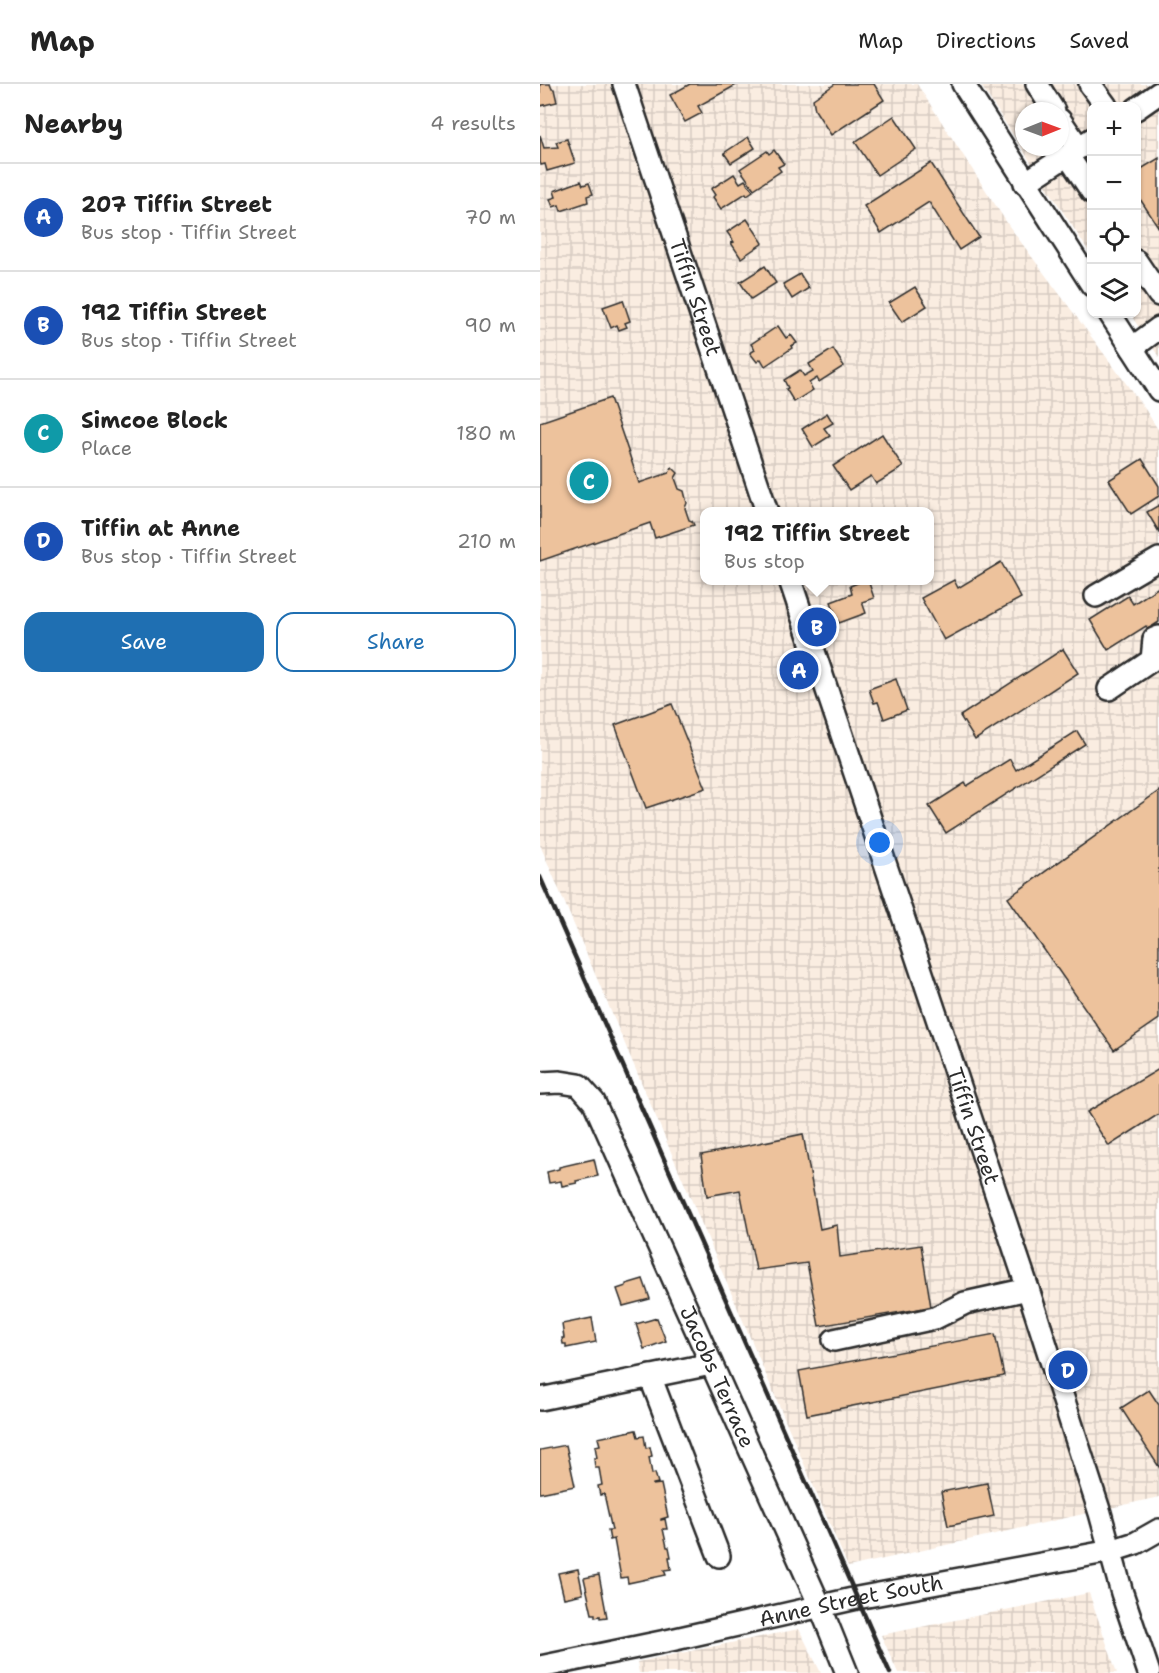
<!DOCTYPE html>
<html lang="en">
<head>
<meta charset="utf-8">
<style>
	body { margin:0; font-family:"Shantell Sans",sans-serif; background:#f2f2f2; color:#222 }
	.controls { position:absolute; right:18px; top:18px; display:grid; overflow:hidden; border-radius:12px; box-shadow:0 2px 4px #0004 }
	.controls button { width:54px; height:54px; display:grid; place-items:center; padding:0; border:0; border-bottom:2px solid #e0e0e0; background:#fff; color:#222; font:30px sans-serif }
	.compass { position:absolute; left:475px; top:18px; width:54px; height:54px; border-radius:50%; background:#fff; box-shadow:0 2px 4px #0004; rotate:89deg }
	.you { position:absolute; left:340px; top:759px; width:21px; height:21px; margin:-15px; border:4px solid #fff; border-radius:50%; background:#1a73e8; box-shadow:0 0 0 9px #1a73e833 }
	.badge { display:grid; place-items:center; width:39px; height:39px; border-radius:50%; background:#1f6fb2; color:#fff; font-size:20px; font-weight:700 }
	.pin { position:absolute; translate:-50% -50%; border:3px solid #fff; box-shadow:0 2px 6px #0006 }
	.popup { position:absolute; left:160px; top:423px; width:234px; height:78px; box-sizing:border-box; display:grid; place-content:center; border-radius:12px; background:#fff; filter:drop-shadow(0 2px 4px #0005); font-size:20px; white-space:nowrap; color:#767676 }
	.popup b { font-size:22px; color:#222 }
	.popup::after { content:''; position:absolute; left:50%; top:100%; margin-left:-12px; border:12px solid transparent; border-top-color:#fff }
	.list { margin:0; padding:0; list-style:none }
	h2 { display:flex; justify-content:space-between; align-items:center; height:78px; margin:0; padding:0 24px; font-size:26px }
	h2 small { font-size:20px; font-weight:400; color:#767676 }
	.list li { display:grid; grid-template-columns:39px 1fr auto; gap:18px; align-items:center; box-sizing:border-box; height:108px; padding:0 24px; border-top:2px solid #e0e0e0 }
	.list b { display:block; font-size:22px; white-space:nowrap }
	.list p { margin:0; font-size:20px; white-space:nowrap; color:#767676 }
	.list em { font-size:20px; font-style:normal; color:#767676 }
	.actions { display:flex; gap:12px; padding:18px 24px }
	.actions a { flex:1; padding:14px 0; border:2px solid #1f6fb2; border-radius:18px; text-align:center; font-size:21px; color:#1f6fb2 }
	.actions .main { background:#1f6fb2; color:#fff }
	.icon { flex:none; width:33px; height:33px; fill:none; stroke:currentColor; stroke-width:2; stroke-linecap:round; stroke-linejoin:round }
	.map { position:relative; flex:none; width:619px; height:1589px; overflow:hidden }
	header { display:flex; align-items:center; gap:36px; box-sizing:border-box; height:84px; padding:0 30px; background:#fff; border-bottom:2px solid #e0e0e0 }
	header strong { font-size:28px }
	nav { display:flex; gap:33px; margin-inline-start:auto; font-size:21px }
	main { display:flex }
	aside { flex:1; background:#fff }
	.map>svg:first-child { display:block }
</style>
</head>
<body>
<header>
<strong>Map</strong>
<nav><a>Map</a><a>Directions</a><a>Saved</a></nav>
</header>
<main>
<aside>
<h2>Nearby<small>4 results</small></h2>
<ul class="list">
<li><span class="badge" style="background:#1a4fb4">A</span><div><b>207 Tiffin Street</b><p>Bus stop · Tiffin Street</p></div><em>70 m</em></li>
<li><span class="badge" style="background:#1a4fb4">B</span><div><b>192 Tiffin Street</b><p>Bus stop · Tiffin Street</p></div><em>90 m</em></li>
<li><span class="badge" style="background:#0f9aa8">C</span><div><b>Simcoe Block</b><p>Place</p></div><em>180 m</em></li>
<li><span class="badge" style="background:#1a4fb4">D</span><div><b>Tiffin at Anne</b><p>Bus stop · Tiffin Street</p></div><em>210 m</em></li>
</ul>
<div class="actions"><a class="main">Save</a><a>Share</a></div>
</aside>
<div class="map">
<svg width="619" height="1589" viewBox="0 0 619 1589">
	<defs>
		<pattern id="industrial-grid" width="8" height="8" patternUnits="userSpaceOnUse" patternTransform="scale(1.5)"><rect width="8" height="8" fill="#faede1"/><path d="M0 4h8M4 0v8" fill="none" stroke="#d6cbc1"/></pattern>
	</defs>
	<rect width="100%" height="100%" fill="#fff"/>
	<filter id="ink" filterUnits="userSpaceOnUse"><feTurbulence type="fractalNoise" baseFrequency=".0167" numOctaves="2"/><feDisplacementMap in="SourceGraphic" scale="12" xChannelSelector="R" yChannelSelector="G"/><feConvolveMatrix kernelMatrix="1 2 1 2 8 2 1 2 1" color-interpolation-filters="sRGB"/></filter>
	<g filter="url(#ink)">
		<!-- industrial -->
		<g fill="url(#industrial-grid)" fill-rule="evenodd">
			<path d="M 0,0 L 377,0 L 469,142 L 605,325 L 619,347 L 619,1413 L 308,1483 L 0,761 ZM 164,428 L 389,428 L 389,496 L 164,496 Z"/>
			<path d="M 440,0 L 619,0 L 619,273 L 590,230 L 596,230 L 596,22 L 552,22 L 551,171 ZM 484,27 L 520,27 L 520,63 L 484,63 Z"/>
			<path d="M 549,1509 L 577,1589 L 358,1589 L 341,1551 Z"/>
			<path d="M 259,1545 L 281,1589 L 99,1589 L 97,1578 Z"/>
		</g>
		<!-- building -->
		<g fill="#edc29c" stroke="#2b2b2b" stroke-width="1.5">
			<path d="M 0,0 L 10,0 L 12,5 L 14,5 L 17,18 L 0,22 Z"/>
			<path d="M 150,0 L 198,0 L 158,22 L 162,29 L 145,38 L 130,11 Z"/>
			<path d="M 295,0 L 334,0 L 344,16 L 291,51 L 275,26 L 273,15 Z"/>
			<path d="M 354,32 L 376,65 L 337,91 L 315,58 Z"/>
			<path d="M 0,51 L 4,64 L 18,63 L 16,58 L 27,55 L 35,79 L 7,87 L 5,80 L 1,81 L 0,78 Z"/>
			<path d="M 208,53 L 215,64 L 191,79 L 184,69 Z"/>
			<path d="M 234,66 L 244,80 L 238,83 L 241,87 L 214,105 L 200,85 L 227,67 L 229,70 Z"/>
			<path d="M 619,74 L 619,144 L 596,109 L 596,88 Z"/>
			<path d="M 391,79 L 439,153 L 419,166 L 389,118 L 341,149 L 324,122 Z"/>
			<path d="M 194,90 L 200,99 L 205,96 L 213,107 L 207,111 L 206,109 L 181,125 L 173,113 L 175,111 L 171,105 Z"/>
			<path d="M 41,97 L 43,101 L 49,99 L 53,110 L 47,112 L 48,118 L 21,127 L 19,121 L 13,123 L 10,115 L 16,113 L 14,107 Z"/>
			<path d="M 207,135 L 223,159 L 201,174 L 191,159 L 194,158 L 187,148 Z"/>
			<path d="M 225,182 L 236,199 L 211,215 L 200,198 Z"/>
			<path d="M 260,190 L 269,204 L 252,215 L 243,200 Z"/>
			<path d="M 375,203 L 387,222 L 362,238 L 349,219 Z"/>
			<path d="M 83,216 L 90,237 L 85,239 L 87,243 L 79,246 L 77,241 L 71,244 L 63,223 Z"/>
			<path d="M 238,242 L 246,254 L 251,251 L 257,259 L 251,262 L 252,264 L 225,282 L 221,275 L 217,278 L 210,269 L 215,266 L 211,260 Z"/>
			<path d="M 293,265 L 304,282 L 279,298 L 277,294 L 269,299 L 273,306 L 254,318 L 246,305 L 248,304 L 244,296 L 260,286 L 264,292 L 273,287 L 269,280 Z"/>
			<path d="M 70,314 L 99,399 L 129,389 L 132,383 L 138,389 L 135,394 L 139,405 L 144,407 L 147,419 L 145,424 L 149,436 L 152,437 L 154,441 L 115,454 L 110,439 L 0,477 L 0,338 Z"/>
			<path d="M 287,329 L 293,339 L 284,344 L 290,352 L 273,363 L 262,345 Z"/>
			<path d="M 342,350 L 363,383 L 336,400 L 331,392 L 309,406 L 293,382 Z"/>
			<path d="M 602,375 L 619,402 L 619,412 L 591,430 L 569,396 Z"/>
			<path d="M 619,421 L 619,448 L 607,428 Z"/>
			<path d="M 461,478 L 481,514 L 404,556 L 381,514 L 414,496 L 418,504 Z"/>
			<path d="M 325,496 L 328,496 L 334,514 L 322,518 L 326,529 L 299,539 L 291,518 L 312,510 L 310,502 Z"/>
			<path d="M 619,503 L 619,538 L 608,545 L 606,542 L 568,566 L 550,536 L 588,512 L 593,520 Z"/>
			<path d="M 523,565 L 538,589 L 435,656 L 420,632 Z"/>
			<path d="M 356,595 L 367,626 L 344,635 L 338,618 L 334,619 L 329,605 Z"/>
			<path d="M 132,620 L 166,704 L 106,724 L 75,641 Z"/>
			<path d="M 537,647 L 545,660 L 406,749 L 389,722 L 425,699 L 427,702 L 470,675 L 476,686 Z"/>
			<path d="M 619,707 L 619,935 L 574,966 L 468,814 Z"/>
			<path d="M 619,985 L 619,1030 L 569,1062 L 547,1028 Z"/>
			<path d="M 263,1050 L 280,1145 L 297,1141 L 300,1173 L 381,1161 L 391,1223 L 279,1242 L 267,1179 L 216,1186 L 200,1106 L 167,1112 L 161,1071 Z"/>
			<path d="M 54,1075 L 58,1092 L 36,1097 L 37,1099 L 22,1102 L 21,1097 L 9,1099 L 7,1088 L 19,1085 L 19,1083 Z"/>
			<path d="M 103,1195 L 110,1215 L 83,1222 L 77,1205 L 86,1202 L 86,1200 Z"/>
			<path d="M 52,1234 L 56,1258 L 26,1264 L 26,1260 L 23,1260 L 22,1254 L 24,1254 L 22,1240 Z"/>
			<path d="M 117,1234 L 126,1257 L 104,1265 L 96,1240 Z"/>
			<path d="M 455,1250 L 464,1292 L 267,1331 L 259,1287 Z"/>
			<path d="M 609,1306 L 619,1321 L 619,1383 L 581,1324 Z"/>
			<path d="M 96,1346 L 98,1353 L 104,1352 L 106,1364 L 110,1363 L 112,1372 L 109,1373 L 112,1390 L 115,1389 L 118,1399 L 113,1400 L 113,1401 L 121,1400 L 128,1433 L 121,1435 L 121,1436 L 125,1435 L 127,1445 L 123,1445 L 127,1463 L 129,1463 L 131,1473 L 129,1473 L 131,1485 L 124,1486 L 126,1491 L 88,1499 L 87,1493 L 81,1494 L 74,1455 L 70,1456 L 68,1446 L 72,1446 L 64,1410 L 60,1411 L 58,1402 L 62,1401 L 59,1384 L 55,1384 L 54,1374 L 57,1374 L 55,1362 L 60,1361 L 58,1354 Z"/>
			<path d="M 26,1361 L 35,1402 L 0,1409 L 0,1366 Z"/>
			<path d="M 447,1399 L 454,1432 L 408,1442 L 401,1408 Z"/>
			<path d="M 38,1485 L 43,1510 L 24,1514 L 18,1489 Z"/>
			<path d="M 59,1491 L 67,1533 L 60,1534 L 60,1532 L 55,1533 L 55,1530 L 52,1530 L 44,1494 Z"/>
		</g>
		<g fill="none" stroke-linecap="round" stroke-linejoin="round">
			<!-- minor casing -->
			<g stroke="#2b2b2b" stroke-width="26">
				<g id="minor">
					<path id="s1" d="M 84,0 L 227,428"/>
					<path d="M 423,0 L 552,201"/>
					<path d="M 497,0 L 514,27"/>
					<path d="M 550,0 L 566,22"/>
					<path d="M 596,25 L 619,9"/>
					<path d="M 520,36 L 539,64"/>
					<path d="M 528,72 L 552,108"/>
					<path d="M 485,99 L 552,55"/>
					<path d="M 596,177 L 619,211"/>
					<path d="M 570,230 L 619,306"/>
					<path d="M 592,264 L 619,244"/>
					<path id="s2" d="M 250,496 L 488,1205 L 560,1429 L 582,1509 L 609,1589"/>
					<path d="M 556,512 L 619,475"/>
					<path d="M 569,605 L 612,576 L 614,555 L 619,553"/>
					<path id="s3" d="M 0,999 L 20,998 L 39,1001 L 54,1018 L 280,1522 L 307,1589"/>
					<path d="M 294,1256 L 395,1234 L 425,1219 L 488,1205"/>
					<path d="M 110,1292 L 179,1472"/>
					<path d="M 0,1315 L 171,1280"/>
					<path id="s4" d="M 0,1583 L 131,1556 L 317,1514 L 571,1467 L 596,1459 L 619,1446"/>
				</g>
			</g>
			<!-- minor -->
			<use href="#minor" stroke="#fff" stroke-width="21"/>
			<!-- rail -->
			<path stroke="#2b2b2b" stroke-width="4.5" d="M 0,793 L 350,1589"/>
		</g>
	</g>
	<g text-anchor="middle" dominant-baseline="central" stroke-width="4.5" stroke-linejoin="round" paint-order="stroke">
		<!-- street labels -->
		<g font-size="21" fill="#2b2b2b" stroke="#fff">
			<text stroke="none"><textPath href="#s1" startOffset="225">Tiffin Street</textPath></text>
			<text stroke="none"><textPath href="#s2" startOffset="576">Tiffin Street</textPath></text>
			<text stroke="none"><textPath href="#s3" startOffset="363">Jacobs Terrace</textPath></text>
			<text stroke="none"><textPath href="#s4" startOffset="318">Anne Street South</textPath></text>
		</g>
	</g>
</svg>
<div class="controls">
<button>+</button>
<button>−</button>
<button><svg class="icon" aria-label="locate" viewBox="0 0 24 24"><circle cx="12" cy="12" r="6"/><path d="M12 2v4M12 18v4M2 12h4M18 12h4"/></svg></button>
<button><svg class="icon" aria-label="layers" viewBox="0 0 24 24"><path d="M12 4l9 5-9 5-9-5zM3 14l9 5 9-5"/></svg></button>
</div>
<svg class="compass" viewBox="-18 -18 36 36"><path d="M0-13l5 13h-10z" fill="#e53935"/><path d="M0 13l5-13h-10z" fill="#767676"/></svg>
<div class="you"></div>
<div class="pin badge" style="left:259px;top:586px;background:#1a4fb4">A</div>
<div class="pin badge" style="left:277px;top:543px;background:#1a4fb4">B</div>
<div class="popup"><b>192 Tiffin Street</b>Bus stop</div>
<div class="pin badge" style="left:49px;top:397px;background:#0f9aa8">C</div>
<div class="pin badge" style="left:528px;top:1286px;background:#1a4fb4">D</div>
</div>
</main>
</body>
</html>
